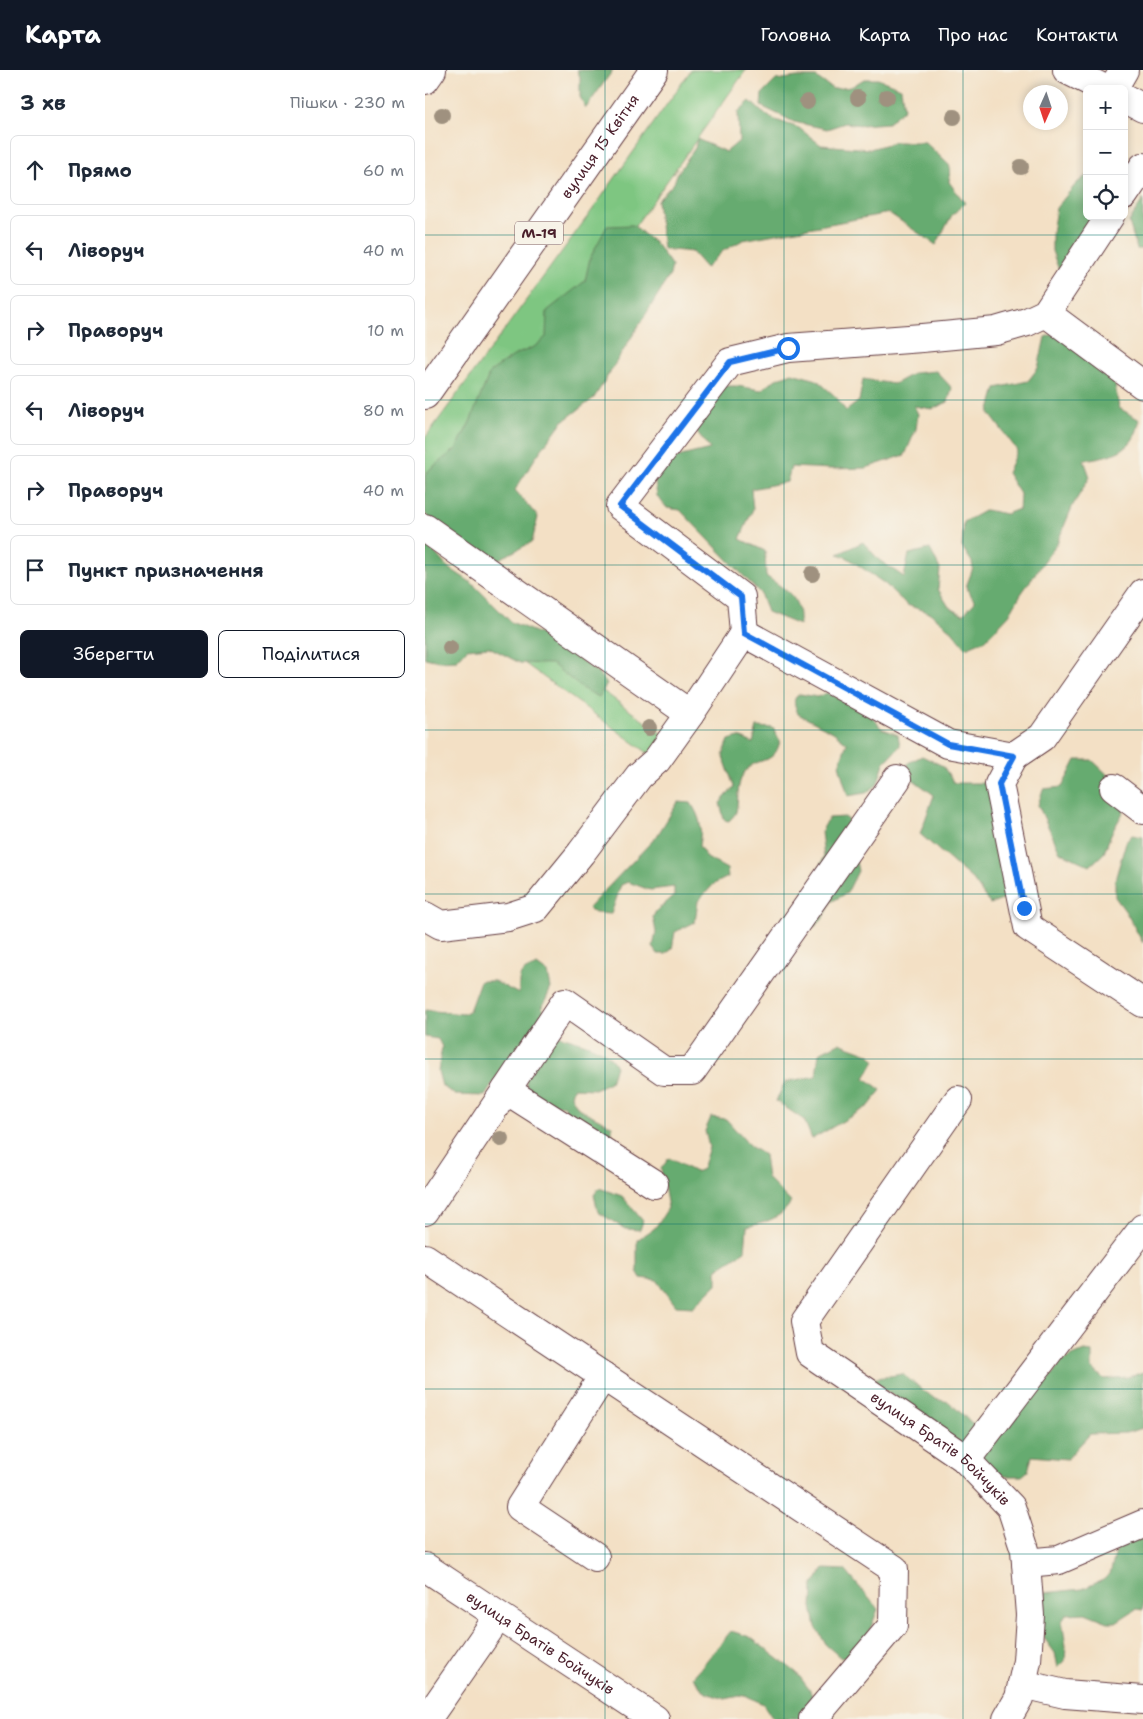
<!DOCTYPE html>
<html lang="uk">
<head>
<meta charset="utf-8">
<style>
	body { margin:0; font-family:"Shantell Sans",sans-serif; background:#f6f6f7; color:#1f2937 }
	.controls { position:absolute; right:15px; top:15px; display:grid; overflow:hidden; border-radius:8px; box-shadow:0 2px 8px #0003 }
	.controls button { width:45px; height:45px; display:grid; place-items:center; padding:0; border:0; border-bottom:1px solid #e0e1e3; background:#fff; color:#1f2937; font:25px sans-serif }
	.compass { position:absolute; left:598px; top:15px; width:45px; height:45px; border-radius:50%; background:#fff; box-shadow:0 2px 8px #0003; rotate:183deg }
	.stop { position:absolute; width:15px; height:15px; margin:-11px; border:4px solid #1a73e8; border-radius:50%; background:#fff }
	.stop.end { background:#1a73e8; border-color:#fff; box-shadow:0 1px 5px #0008 }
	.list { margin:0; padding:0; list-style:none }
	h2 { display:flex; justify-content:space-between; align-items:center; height:65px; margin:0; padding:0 20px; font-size:21px }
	h2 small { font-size:16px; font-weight:400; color:#747a83 }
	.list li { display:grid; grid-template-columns:32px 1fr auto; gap:15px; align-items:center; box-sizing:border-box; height:70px; margin:0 10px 10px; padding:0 10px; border:1px solid #e0e1e3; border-radius:8px }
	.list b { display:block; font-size:19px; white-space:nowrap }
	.list em { font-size:16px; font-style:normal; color:#747a83 }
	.actions { display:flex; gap:10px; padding:15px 20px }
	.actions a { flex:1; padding:11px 0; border:1px solid #111827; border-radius:8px; text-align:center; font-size:18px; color:#111827 }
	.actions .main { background:#111827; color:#fff }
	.icon { flex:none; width:28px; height:28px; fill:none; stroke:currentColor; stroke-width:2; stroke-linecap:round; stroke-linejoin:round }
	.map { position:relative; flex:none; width:718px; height:1649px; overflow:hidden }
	header { display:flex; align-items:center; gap:30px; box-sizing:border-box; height:70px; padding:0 25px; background:#111827; color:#fff }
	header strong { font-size:24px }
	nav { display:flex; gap:28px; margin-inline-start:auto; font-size:18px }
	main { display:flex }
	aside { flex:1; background:#fff }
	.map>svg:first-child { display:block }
</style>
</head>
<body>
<header>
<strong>Карта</strong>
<nav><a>Головна</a><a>Карта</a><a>Про нас</a><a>Контакти</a></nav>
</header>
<main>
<aside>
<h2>3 хв<small>Пішки · 230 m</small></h2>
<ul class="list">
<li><svg class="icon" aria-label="ahead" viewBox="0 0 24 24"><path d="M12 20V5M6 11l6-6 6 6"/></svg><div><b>Прямо</b></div><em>60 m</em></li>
<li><svg class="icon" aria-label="left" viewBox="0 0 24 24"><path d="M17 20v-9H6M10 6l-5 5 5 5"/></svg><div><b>Ліворуч</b></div><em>40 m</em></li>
<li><svg class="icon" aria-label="right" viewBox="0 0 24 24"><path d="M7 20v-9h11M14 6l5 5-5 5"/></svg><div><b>Праворуч</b></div><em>10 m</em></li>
<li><svg class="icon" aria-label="left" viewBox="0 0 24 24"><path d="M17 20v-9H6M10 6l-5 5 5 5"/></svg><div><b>Ліворуч</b></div><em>80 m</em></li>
<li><svg class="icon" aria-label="right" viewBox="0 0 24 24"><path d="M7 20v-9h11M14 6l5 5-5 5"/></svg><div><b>Праворуч</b></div><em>40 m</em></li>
<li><svg class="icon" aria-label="arrive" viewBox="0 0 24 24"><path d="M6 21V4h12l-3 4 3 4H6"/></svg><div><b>Пункт призначення</b></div></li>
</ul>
<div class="actions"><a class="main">Зберегти</a><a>Поділитися</a></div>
</aside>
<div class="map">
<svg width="718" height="1649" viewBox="0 0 718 1649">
	<rect width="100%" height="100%" fill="#f7f3e8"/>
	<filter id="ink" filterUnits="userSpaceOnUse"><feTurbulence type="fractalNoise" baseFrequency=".02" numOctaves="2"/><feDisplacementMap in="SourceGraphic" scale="10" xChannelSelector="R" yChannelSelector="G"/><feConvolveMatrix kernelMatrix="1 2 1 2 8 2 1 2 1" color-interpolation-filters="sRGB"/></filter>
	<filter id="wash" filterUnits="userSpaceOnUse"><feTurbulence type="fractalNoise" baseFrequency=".0096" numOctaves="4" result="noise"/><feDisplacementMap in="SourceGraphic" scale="20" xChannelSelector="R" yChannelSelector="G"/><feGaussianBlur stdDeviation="1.12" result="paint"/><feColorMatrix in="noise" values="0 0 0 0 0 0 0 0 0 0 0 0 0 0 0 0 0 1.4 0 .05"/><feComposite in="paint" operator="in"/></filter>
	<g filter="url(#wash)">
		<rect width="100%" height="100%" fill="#f3e0c5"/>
		<!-- green -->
		<g fill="#7ec681" stroke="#647256">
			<path d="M 266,0 L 321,0 L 132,266 L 0,416 L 0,368 L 168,139 Z"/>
			<path d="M 3,493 L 241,667 L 227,686 L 11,529 L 0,496 Z"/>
		</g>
		<!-- forest -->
		<g fill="#66ab6f" stroke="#58654d">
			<path d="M 152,0 L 188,0 L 161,38 L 155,27 L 155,7 Z"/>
			<path d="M 372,7 L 391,7 L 408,19 L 426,17 L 439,9 L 453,9 L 476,18 L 479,39 L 463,53 L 437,55 L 420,53 L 402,59 L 369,52 L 336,36 L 337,24 L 351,10 Z"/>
			<path d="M 325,31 L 337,42 L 348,49 L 374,58 L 396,75 L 445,79 L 470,72 L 500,72 L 525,96 L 524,112 L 540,133 L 527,145 L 511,175 L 464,143 L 318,170 L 298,181 L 281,198 L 267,182 L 238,179 L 232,131 L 249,113 L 252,104 L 270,78 L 272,69 L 301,82 L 314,71 L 313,42 Z"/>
			<path d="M 662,105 L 662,146 L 690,146 L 638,211 L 627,181 L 627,163 L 631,138 L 651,114 Z"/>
			<path d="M 718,129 L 718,179 L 712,179 L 704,152 Z"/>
			<path d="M 208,155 L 232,175 L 247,196 L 245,205 L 169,328 L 137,352 L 111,387 L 90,420 L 113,447 L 107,472 L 63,495 L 11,459 L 0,443 L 0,405 L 5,399 L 31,379 L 45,352 L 65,302 L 90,285 L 109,277 L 121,267 L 122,241 L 160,211 L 165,188 L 182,156 Z"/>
			<path d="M 638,261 L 671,293 L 690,315 L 694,338 L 715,350 C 713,354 713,360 710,365 C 702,384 677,387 659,390 L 665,407 L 648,435 L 632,473 L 596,524 L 584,545 L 560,570 L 541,578 L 527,561 L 505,543 L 482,535 L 460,514 L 423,488 L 413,484 L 438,472 L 454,490 L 479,507 L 484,484 L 505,479 L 515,499 L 513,519 L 524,537 L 538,545 L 550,532 L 541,517 L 548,498 L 547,492 L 537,477 L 539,452 L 561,440 L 581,444 L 594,439 L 595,424 L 582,403 L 592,380 L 564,343 L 571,318 L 603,311 L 613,298 L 620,267 Z"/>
			<path d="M 511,301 L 527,318 L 523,332 L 507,339 L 489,336 L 493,344 L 491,359 L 480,385 L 441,398 L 406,399 L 366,397 L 362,412 L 326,419 L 328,439 L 315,469 L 340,481 L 341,506 C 363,522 376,526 374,555 L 342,542 L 335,523 L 255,440 L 242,438 L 232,426 L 229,405 L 244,389 L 285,379 L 269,358 L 297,316 L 312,316 L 336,320 L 351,309 L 367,303 L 392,310 L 411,327 L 421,341 L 434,331 L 438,309 L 469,314 L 489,303 Z"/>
			<path d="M 0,475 L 6,478 L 21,496 L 47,513 L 86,552 L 129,570 L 172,602 L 182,614 L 174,627 L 158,619 L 127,594 L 95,593 L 64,577 L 42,579 L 32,590 L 14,591 L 0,588 Z"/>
			<path d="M 402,623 L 443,641 L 456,658 L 473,665 L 475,676 L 459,693 L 452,715 L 441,723 L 423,726 L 414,695 L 422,673 L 408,662 L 373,644 C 370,635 366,629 375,624 L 392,627 Z"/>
			<path d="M 332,657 L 348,658 L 355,671 C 349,698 332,684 319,703 C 311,715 314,729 311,742 C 310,745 306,749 304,751 L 299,750 L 295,733 L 309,717 L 298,685 L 304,670 L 314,667 L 328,673 Z"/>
			<path d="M 497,686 L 518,696 L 529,713 L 558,713 L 569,724 L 580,798 L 581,829 L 565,834 L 548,810 L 495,764 L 509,725 L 483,706 L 483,693 Z"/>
			<path d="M 651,690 L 667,690 L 685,707 L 699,741 L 686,764 L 679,783 L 665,796 L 635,782 L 613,735 L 618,719 L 637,717 Z"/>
			<path d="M 253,732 L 266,733 C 276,749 277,757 274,776 L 282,788 L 302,799 L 303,807 L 289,814 L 273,831 L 270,852 L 250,862 L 247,879 L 241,884 L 233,884 L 228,877 L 231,862 L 228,847 L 231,841 L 249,826 L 249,817 L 225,820 L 203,812 L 196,815 L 186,844 L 170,843 L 163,838 L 232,766 Z"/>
			<path d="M 420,747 L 431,756 L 430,787 L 433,801 L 422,823 L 406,832 C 399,851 393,856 375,865 L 366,887 L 359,891 L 382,823 L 399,787 L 396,762 L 404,748 Z"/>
			<path d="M 707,765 L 718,767 L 718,873 L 701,842 L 690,827 L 690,810 L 701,772 Z"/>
			<path d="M 112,895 L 123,903 L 126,918 L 117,938 L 121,944 L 126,963 C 146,970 184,976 191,997 L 185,1012 L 170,1019 L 148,1018 L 146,1026 L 153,1038 L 187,1056 L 187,1070 L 173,1078 L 152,1066 L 139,1035 L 131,1035 L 119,1044 L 105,1038 L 100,1004 L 77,999 L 60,1026 L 30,1025 L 17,1016 L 13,1001 L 17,977 L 13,969 L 0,967 L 0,940 L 38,944 L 44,941 L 55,911 L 69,911 L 94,924 C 94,904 92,903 112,895 Z"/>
			<path d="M 414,973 L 444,984 L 450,991 L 440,1008 L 456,1020 L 444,1036 L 387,1069 L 379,1050 L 351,1031 L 360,1012 L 391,1006 L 394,983 Z"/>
			<path d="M 286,1047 L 301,1049 L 325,1076 L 339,1085 L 342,1108 L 366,1132 C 356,1149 340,1152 322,1157 L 320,1181 L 292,1199 L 292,1214 L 268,1237 L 251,1236 L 232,1210 L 216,1208 L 212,1201 L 212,1170 L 230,1158 L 243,1138 L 236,1099 L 244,1088 L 270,1102 L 277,1099 L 284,1077 L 280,1061 Z"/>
			<path d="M 174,1118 L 197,1126 L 218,1151 L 215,1160 L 200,1159 L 173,1142 L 169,1125 Z"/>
			<path d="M 659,1281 L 667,1282 L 667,1298 L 679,1309 L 703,1307 L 718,1302 L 718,1358 L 701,1363 L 665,1364 L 642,1389 L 607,1386 L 603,1401 L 597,1406 L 579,1406 L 549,1389 L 446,1309 L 477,1304 L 510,1329 L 524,1332 L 548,1354 L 573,1332 L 597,1325 L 627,1305 L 636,1291 Z"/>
			<path d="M 718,1459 L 718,1540 L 711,1539 L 691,1552 L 683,1552 L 660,1543 L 642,1544 L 637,1551 L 641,1576 L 640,1591 L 633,1598 L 630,1583 L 619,1568 L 610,1534 L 612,1527 L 619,1523 L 657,1519 L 678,1510 L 685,1504 L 694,1470 Z"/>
			<path d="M 399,1499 L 420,1500 L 453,1539 L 436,1583 L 416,1588 L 401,1575 L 391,1557 L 387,1537 L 388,1516 Z"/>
			<path d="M 306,1561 L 325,1567 L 372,1603 L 384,1619 L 392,1636 L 408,1649 L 348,1649 L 338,1634 L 320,1625 L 300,1629 L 281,1623 L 268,1607 Z"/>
		</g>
	</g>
	<g filter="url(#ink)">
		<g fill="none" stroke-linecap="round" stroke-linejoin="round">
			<!-- minor casing -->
			<g stroke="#633c42" stroke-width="30">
				<g id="minor">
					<path d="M 0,10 L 7,0"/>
					<path d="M 688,19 L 699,0"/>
					<path d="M 699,125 L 718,97"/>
					<path d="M 621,243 L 718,315"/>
					<path d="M 0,458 L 265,644 L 319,563 L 523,674 L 589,686 L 617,667 L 718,523"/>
					<path d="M 319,563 L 316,527 L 195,436 L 305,292 L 363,278 L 497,268 L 571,261 L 602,252 L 621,243 L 685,146"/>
					<path d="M 589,686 L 574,714 L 603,857 L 718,933"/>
					<path d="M 689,718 L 718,740"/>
					<path d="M 0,846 L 16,855 L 83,847 L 111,838 L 156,783 L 214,706 L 232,690 L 265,644"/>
					<path d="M 81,1020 L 229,1114"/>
					<path id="s1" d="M 533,1030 L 379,1251 L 385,1283 L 539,1388 L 586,1437 L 600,1480 L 605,1545 L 602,1591 L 594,1628 L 582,1649"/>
					<path d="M 0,1141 L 140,932 L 239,1001 L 267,1001 L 472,709"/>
					<path d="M 0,1188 L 469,1499 L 468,1555 L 388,1649"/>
					<path d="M 541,1390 L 718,1158"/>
					<path d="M 170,1487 L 95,1437 L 178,1306"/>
					<path d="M 601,1493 L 634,1490 L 718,1454"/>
					<path id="s2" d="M 0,1497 L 230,1649"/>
					<path d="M 597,1614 L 640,1624 L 718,1630"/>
					<path d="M 2,1649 L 73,1547"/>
				</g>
			</g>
			<!-- major casing -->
			<g stroke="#633c42" stroke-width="30">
				<g id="major">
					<path d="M 642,0 L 680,19"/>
					<path d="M 699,28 L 718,38"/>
				</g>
			</g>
			<!-- highway casing -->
			<g stroke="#633c42" stroke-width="30">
				<g id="highway">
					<path id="s3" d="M 0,325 L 229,0"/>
				</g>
			</g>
			<!-- minor -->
			<use href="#minor" stroke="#fff" stroke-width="28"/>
			<!-- major -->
			<use href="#major" stroke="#fff" stroke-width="28"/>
			<!-- highway -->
			<use href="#highway" stroke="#fff" stroke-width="28"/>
		</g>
		<!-- trees -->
		<g fill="#9f917f">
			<circle cx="462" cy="27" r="8"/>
			<circle cx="433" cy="28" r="8"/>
			<circle cx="382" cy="32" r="8"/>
			<circle cx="17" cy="45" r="8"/>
			<circle cx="529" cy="47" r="8"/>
			<circle cx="596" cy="97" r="8"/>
			<circle cx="387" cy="504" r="8"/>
			<circle cx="25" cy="578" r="8"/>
			<circle cx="224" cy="658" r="8"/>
			<circle cx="76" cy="1069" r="8"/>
		</g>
	</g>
	<g fill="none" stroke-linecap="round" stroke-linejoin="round" filter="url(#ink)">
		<!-- route -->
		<path stroke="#1a73e8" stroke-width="6" d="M 363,278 L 305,292 L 195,436 L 316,527 L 319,563 L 523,674 L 589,686 L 574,714 L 599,838"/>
	</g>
	<!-- grid -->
	<path fill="none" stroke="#0f766e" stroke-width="1" stroke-opacity="0.55" d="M 180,0 L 180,1649M 359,0 L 359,1649M 538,0 L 538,1649M 0,165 L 718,165M 0,330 L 718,330M 0,495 L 718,495M 0,660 L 718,660M 0,824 L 718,824M 0,989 L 718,989M 0,1154 L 718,1154M 0,1319 L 718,1319M 0,1484 L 718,1484"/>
	<g text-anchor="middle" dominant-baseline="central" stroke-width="5" stroke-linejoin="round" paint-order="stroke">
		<!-- shield labels -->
		<rect fill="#f7f3e8" stroke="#7e5f64" stroke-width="1" x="90" y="151.5" width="48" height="23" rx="4"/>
		<g font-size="14" font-weight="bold" fill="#4a1f2b">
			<text x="114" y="163">М-19</text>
		</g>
		<!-- street labels -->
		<g font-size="15" fill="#4a1f2b" stroke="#f7f3e8">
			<text stroke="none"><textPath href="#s3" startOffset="304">вулиця 15 Квітня</textPath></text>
			<text stroke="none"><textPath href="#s1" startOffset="464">вулиця Братів Бойчуків</textPath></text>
			<text stroke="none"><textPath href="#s2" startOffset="138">вулиця Братів Бойчуків</textPath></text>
		</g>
	</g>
</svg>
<div class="controls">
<button>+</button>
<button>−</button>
<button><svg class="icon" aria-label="locate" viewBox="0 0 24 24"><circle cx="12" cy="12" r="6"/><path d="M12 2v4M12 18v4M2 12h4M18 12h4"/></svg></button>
</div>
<svg class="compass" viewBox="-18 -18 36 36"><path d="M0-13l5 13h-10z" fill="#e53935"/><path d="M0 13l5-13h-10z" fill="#747a83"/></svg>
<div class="stop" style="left:363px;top:278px"></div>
<div class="stop end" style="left:599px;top:838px"></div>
</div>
</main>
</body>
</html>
